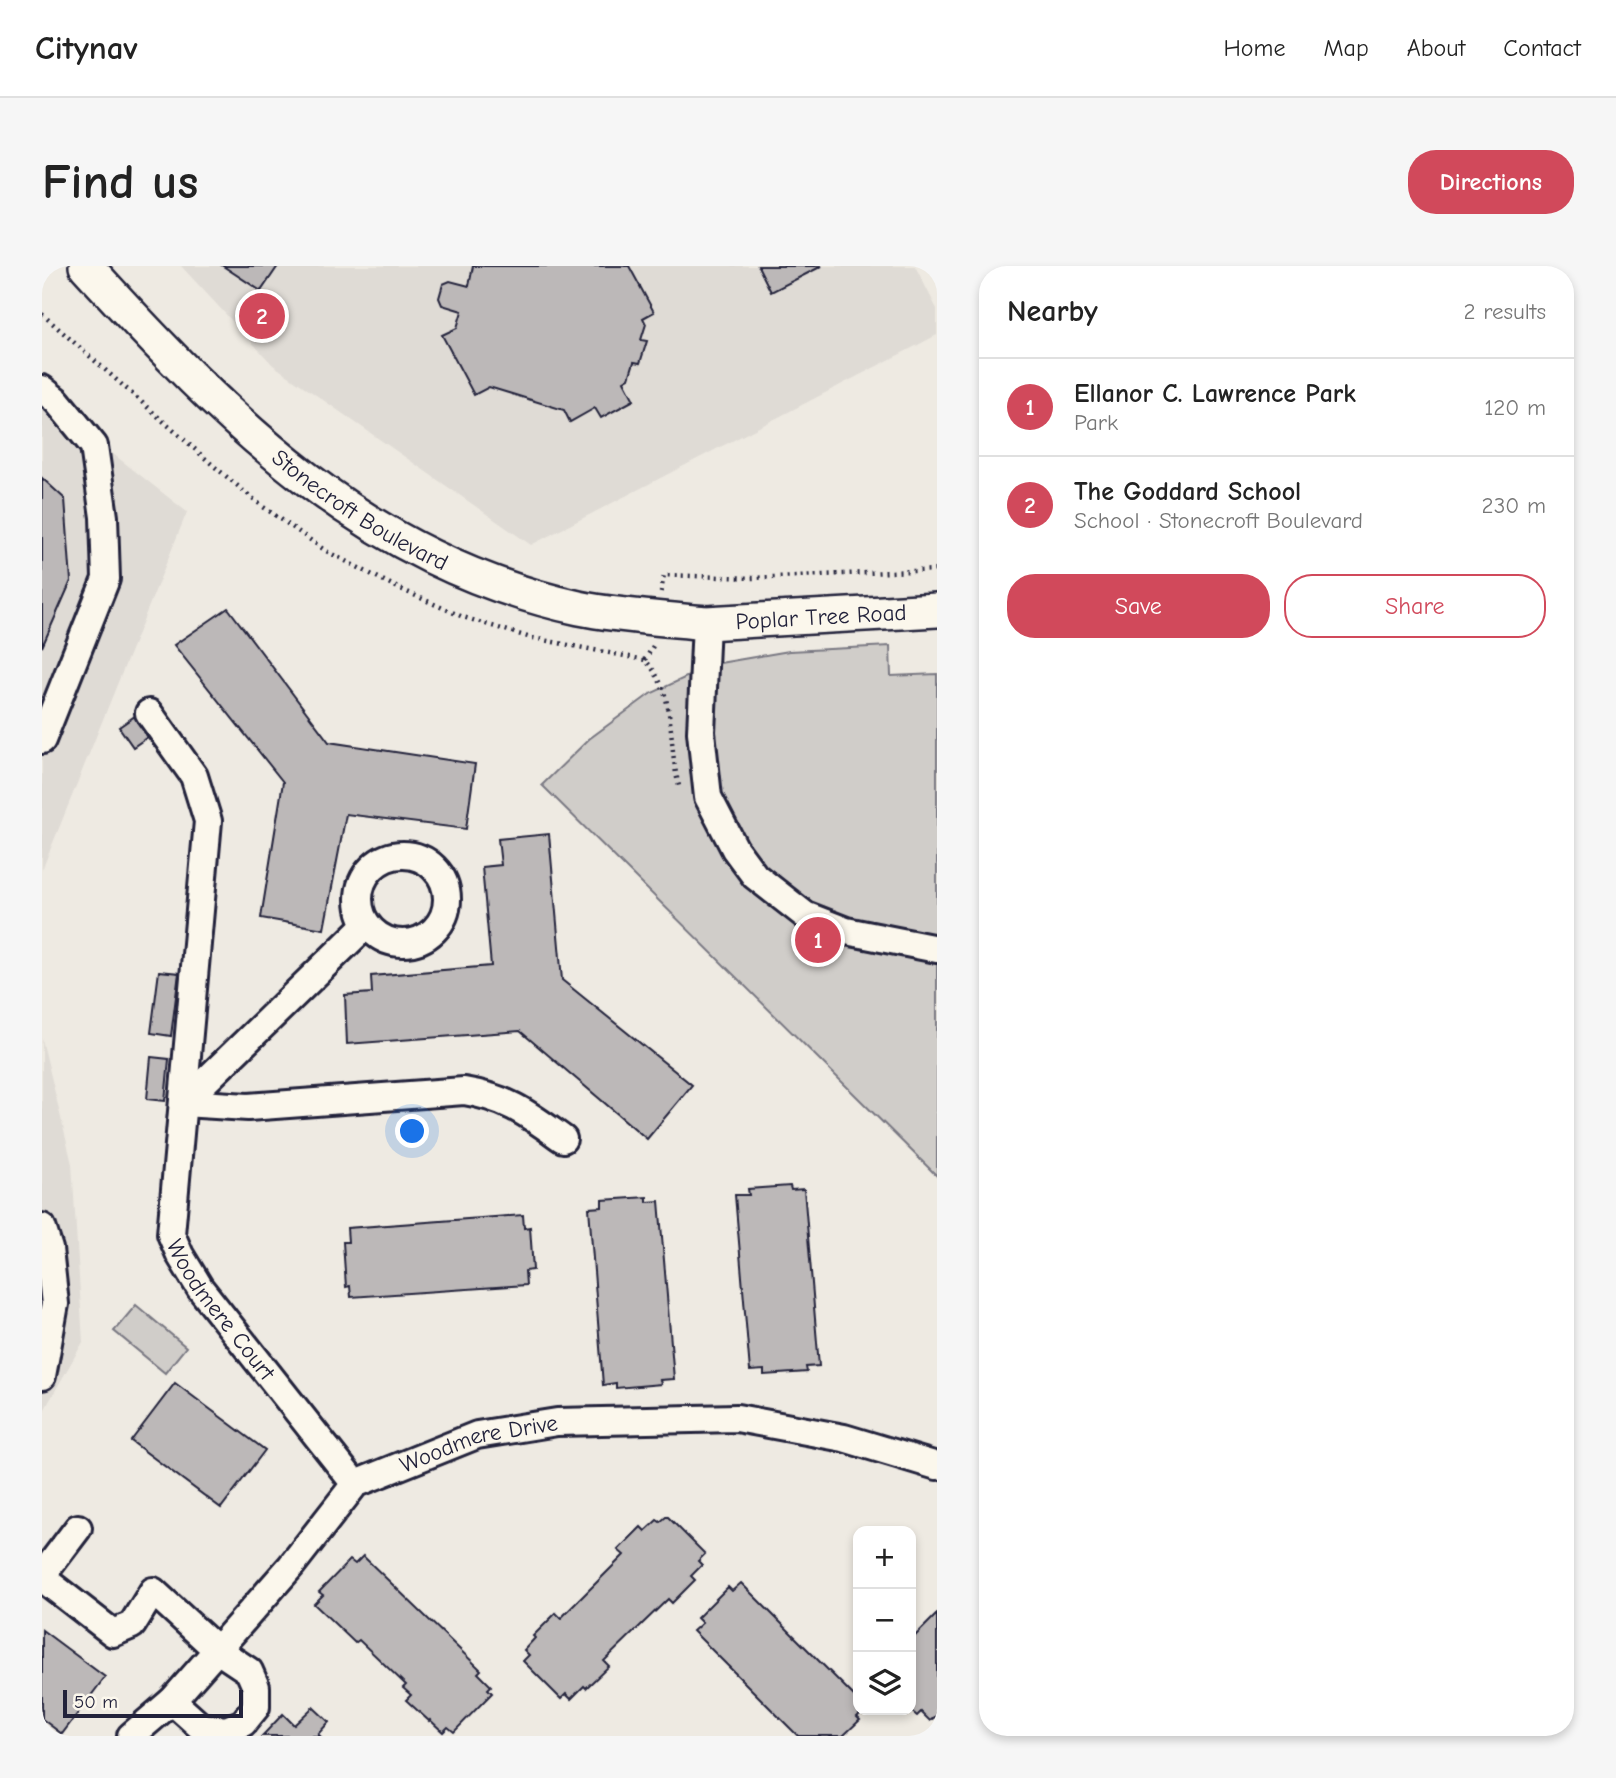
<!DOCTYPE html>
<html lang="en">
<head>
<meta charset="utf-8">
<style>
	body { margin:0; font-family:"Comic Neue",sans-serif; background:#f6f6f6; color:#222 }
	.controls { position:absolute; right:21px; bottom:21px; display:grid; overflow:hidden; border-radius:14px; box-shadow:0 4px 10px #0003 }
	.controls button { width:63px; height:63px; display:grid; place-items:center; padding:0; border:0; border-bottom:2px solid #e0e0e0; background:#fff; color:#222; font:35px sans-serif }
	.scale { position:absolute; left:21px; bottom:18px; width:180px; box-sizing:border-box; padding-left:7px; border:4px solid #22223b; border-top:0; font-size:19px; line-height:24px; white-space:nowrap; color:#22223b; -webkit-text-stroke:5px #fbf7ec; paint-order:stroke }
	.you { position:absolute; left:371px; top:866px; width:24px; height:24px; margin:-18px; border:5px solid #fff; border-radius:50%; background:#1a73e8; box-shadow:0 0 0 10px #1a73e833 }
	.badge { display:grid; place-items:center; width:46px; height:46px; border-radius:50%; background:#d1495b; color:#fff; font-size:23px; font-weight:700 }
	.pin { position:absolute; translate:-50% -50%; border:4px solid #fff; box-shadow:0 2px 7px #0006 }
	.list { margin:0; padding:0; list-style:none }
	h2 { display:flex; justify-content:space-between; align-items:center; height:91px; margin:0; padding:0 28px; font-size:30px }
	h2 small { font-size:23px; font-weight:400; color:#767676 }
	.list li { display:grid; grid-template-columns:46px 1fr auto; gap:21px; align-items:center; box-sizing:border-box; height:98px; padding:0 28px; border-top:2px solid #e0e0e0 }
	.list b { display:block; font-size:26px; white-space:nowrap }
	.list p { margin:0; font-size:23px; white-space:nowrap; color:#767676 }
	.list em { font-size:23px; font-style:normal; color:#767676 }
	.actions { display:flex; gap:14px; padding:21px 28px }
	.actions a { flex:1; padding:16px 0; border:2px solid #d1495b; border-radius:28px; text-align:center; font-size:24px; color:#d1495b }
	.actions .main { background:#d1495b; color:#fff }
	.icon { flex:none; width:38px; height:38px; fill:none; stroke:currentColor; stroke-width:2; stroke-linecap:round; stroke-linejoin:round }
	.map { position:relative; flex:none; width:895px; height:1470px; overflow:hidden; border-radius:28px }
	header { display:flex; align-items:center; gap:42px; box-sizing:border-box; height:98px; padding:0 35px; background:#fff; border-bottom:2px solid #e0e0e0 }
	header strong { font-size:33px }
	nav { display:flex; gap:38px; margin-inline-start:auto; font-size:24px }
	.intro { display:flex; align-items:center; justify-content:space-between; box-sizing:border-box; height:168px; padding:0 42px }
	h1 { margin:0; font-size:49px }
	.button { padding:18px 32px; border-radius:28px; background:#d1495b; color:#fff; font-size:24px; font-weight:700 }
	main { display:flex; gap:42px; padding:0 42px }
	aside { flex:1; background:#fff; border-radius:28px; box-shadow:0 4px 10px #0003 }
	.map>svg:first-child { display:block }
</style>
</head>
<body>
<header>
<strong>Citynav</strong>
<nav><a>Home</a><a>Map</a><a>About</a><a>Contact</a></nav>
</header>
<div class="intro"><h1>Find us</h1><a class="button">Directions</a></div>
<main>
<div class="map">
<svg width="895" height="1470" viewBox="0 0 895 1470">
	<rect width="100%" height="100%" fill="#eeeae2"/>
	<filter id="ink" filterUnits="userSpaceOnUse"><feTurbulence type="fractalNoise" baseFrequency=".0143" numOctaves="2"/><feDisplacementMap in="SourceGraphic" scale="14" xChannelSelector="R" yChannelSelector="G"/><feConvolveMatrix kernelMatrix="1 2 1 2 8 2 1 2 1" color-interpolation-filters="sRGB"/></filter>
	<g filter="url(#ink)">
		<!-- built -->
		<g fill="#dfdbd5">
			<path d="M 139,0 L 873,0 L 895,43 L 895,69 L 489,279 L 231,99 Z"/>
			<path d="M 0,132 L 145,246 L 0,604 Z"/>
			<path d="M 0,773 L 30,898 L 41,1076 L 0,1148 Z"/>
		</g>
		<!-- green -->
		<g fill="#d0cdc9" stroke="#797882" stroke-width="2">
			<path d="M 848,380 L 849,410 L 895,408 L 895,910 L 500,519 L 547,473 L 608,428 L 672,398 L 747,385 Z"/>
			<path d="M 94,1039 L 144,1081 L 123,1107 L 72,1065 Z"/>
		</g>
		<!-- building -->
		<g fill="#bcb8b8" stroke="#22223b" stroke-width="2">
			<path d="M 181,0 L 236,0 L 219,25 Z"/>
			<path d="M 431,0 L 587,0 L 612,46 L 601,52 L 604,58 L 599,74 L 605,75 L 598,97 L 592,96 L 587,112 L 582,115 L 592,134 L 559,152 L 553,142 L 528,156 L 522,144 L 447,121 L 432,129 L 400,69 L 415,62 L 420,45 L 400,39 L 397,32 L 401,18 L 408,15 L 427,20 Z"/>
			<path d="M 716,0 L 780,0 L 729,26 Z"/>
			<path d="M 0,212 L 23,233 L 29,315 L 0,381 Z"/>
			<path d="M 186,342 L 287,476 L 433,498 L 424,563 L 304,548 L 282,663 L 219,652 L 241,516 L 132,379 Z"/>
			<path d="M 93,450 L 107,470 L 91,481 L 77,461 Z"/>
			<path d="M 507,568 L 520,714 L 650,819 L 605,873 L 478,765 L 305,778 L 303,729 L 330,727 L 329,710 L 449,700 L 440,601 L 459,599 L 456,573 Z"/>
			<path d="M 117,705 L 137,707 L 129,770 L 109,767 Z"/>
			<path d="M 109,791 L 127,793 L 123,835 L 105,833 Z"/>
			<path d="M 748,920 L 749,924 L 762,923 L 777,1100 L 764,1101 L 765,1106 L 722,1109 L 722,1104 L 708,1105 L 693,929 L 707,929 L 706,923 Z"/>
			<path d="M 605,931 L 605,936 L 617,935 L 632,1113 L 618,1114 L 619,1118 L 574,1122 L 574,1117 L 561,1119 L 547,942 L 560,941 L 560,934 Z"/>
			<path d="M 481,949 L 482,962 L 488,961 L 491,1004 L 483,1005 L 484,1019 L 309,1031 L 308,1020 L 304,1021 L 301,976 L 306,976 L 305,962 Z"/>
			<path d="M 133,1117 L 223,1184 L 179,1242 L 89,1175 Z"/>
			<path d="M 625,1250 L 663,1288 L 656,1295 L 660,1299 L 649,1310 L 653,1314 L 630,1337 L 626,1333 L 562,1395 L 567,1400 L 544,1422 L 542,1420 L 529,1433 L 524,1428 L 519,1433 L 481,1395 L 487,1389 L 482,1384 L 493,1372 L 491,1370 L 514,1347 L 519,1352 L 582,1289 L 576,1284 L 599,1261 L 603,1265 L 615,1254 L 618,1256 Z"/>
			<path d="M 321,1290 L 439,1404 L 436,1407 L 449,1420 L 446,1423 L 450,1427 L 412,1466 L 406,1461 L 401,1466 L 388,1454 L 387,1455 L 364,1434 L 369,1429 L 361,1422 L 364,1419 L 317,1374 L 313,1377 L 272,1338 L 281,1329 L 277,1326 L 308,1294 L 313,1298 Z"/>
			<path d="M 699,1317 L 816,1434 L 816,1444 L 822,1444 L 815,1451 L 818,1454 L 801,1470 L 756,1470 L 651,1365 L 660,1357 L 655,1352 L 686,1321 L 690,1325 Z"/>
			<path d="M 895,1348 L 895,1449 L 888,1455 L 879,1446 L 875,1450 L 868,1444 L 869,1374 Z"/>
			<path d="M 0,1364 L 63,1411 L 20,1468 L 0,1453 Z"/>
			<path d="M 271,1441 L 287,1456 L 276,1468 L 278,1470 L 220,1470 L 241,1448 L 252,1459 Z"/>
		</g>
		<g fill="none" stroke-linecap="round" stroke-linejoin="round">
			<!-- minor casing -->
			<g stroke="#22223b" stroke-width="32">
				<g id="minor">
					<path d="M 0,123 L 15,135 L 52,180 L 62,251 L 64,313 L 0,474"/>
					<path d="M 664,357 L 659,466 L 666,531 L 693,583 L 713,610 L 763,649 L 804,665 L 895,683"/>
					<path id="s1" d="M 107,447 L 152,510 L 166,555 L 129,968 L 138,989 L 158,1022 L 313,1218"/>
					<circle cx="361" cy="633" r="44"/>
					<path d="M 141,837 L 206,841 L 422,825 C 466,832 486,848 521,873"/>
					<path d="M 141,837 L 324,659"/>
					<path d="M 0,961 L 7,983 L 13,1038 L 0,1110"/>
					<path d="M 36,1262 L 5,1303 L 4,1315 L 71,1367 L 90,1359 L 111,1325 L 174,1383 L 207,1405 L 214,1421 L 214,1441 L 201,1457 L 184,1464 L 159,1461 L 130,1435"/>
					<path id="s2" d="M 89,1470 L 130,1435 L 249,1300 L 313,1218 L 435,1169 L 515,1156 L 695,1152 L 802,1172 L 895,1200"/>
				</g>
			</g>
			<!-- major casing -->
			<g stroke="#22223b" stroke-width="38">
				<g id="major">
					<path id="s3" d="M 44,0 C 186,156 323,295 537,342 C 576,350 625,353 664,357 L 895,344"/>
				</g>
			</g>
			<!-- path -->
			<g stroke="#22223b" stroke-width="4.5" stroke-dasharray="2 5" stroke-linecap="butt">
				<path d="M 0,48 L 173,201 L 220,240 L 284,285 L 354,321 L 421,351 L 486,371 L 603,394 C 637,429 624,479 638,523"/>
				<path d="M 619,326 L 622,309 L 709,312 L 895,304"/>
				<path d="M 603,394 L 611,380"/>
			</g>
			<!-- minor -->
			<use href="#minor" stroke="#fbf7ec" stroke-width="26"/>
			<!-- major -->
			<use href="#major" stroke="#fbf7ec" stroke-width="33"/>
		</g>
	</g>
	<g text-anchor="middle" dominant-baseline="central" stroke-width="5" stroke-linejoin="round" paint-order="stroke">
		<!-- street labels -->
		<g font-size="23" fill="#22223b" stroke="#fbf7ec">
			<text stroke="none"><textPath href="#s3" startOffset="369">Stonecroft Boulevard</textPath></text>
			<text stroke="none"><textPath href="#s3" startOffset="854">Poplar Tree Road</textPath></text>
			<text stroke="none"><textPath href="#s1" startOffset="630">Woodmere Court</textPath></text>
			<text stroke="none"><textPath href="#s2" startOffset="469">Woodmere Drive</textPath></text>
		</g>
	</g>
</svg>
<div class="controls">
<button>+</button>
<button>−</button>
<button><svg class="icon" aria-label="layers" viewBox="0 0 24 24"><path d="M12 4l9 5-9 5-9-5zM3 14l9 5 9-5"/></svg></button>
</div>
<div class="scale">50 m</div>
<div class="you"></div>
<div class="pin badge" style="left:776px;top:674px">1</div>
<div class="pin badge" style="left:220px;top:50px">2</div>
</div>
<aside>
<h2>Nearby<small>2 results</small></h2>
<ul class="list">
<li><span class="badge">1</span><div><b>Ellanor C. Lawrence Park</b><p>Park</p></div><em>120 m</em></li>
<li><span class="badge">2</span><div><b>The Goddard School</b><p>School · Stonecroft Boulevard</p></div><em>230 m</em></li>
</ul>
<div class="actions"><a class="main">Save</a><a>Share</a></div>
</aside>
</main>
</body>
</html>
